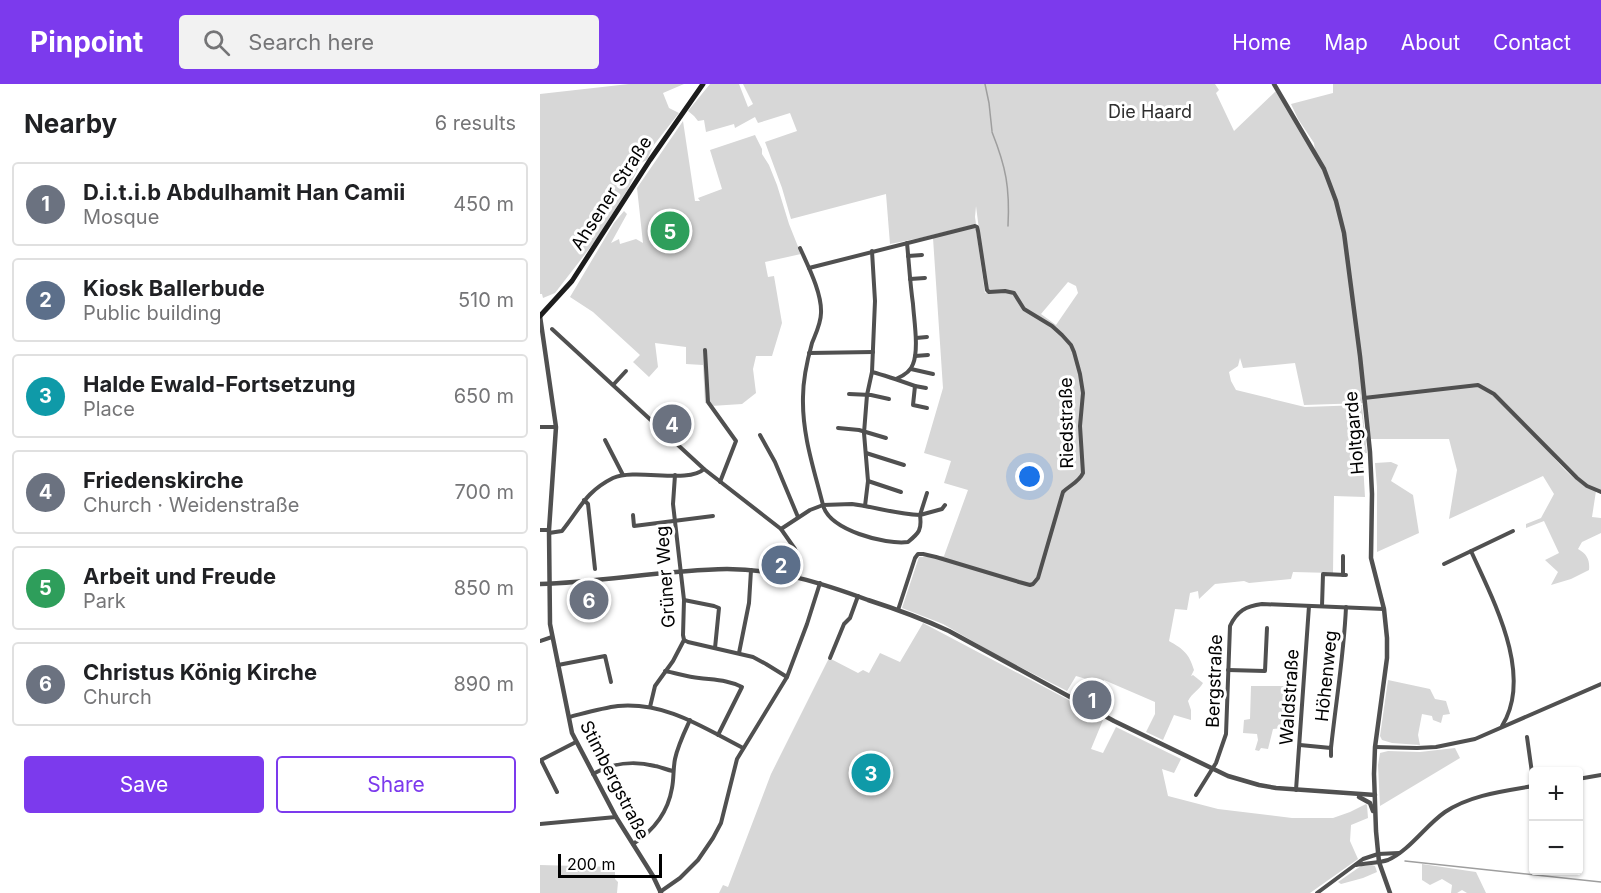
<!DOCTYPE html>
<html lang="en">
<head>
<meta charset="utf-8">
<style>
	body { margin:0; font-family:Inter,sans-serif; background:#f2f2f2; color:#202124 }
	.controls { position:absolute; right:18px; bottom:18px; display:grid; overflow:hidden; border-radius:6px; box-shadow:0 2px 4px #0004 }
	.controls button { width:54px; height:54px; display:grid; place-items:center; padding:0; border:0; border-bottom:2px solid #e0e0e0; background:#fff; color:#202124; font:30px sans-serif }
	.scale { position:absolute; left:18px; bottom:15px; width:104px; box-sizing:border-box; padding-left:6px; border:3px solid #000; border-top:0; font-size:16px; line-height:21px; white-space:nowrap; color:#000; -webkit-text-stroke:4px #fff; paint-order:stroke }
	.you { position:absolute; left:490px; top:393px; width:21px; height:21px; margin:-15px; border:4px solid #fff; border-radius:50%; background:#1a73e8; box-shadow:0 0 0 9px #1a73e833 }
	.badge { display:grid; place-items:center; width:39px; height:39px; border-radius:50%; background:#7c3aed; color:#fff; font-size:20px; font-weight:700 }
	.pin { position:absolute; translate:-50% -50%; border:3px solid #fff; box-shadow:0 2px 6px #0006 }
	.list { margin:0; padding:0; list-style:none }
	h2 { display:flex; justify-content:space-between; align-items:center; height:78px; margin:0; padding:0 24px; font-size:26px }
	h2 small { font-size:20px; font-weight:400; color:#757577 }
	.list li { display:grid; grid-template-columns:39px 1fr auto; gap:18px; align-items:center; box-sizing:border-box; height:84px; margin:0 12px 12px; padding:0 12px; border:2px solid #e0e0e0; border-radius:6px }
	.list b { display:block; font-size:22px; white-space:nowrap }
	.list p { margin:0; font-size:20px; white-space:nowrap; color:#757577 }
	.list em { font-size:20px; font-style:normal; color:#757577 }
	.actions { display:flex; gap:12px; padding:18px 24px }
	.actions a { flex:1; padding:14px 0; border:2px solid #7c3aed; border-radius:6px; text-align:center; font-size:21px; color:#7c3aed }
	.actions .main { background:#7c3aed; color:#fff }
	.icon { flex:none; width:33px; height:33px; fill:none; stroke:currentColor; stroke-width:2; stroke-linecap:round; stroke-linejoin:round }
	.map { position:relative; flex:none; width:1061px; height:809px; overflow:hidden }
	header { display:flex; align-items:center; gap:36px; box-sizing:border-box; height:84px; padding:0 30px; background:#7c3aed; color:#fff }
	header strong { font-size:28px }
	nav { display:flex; gap:33px; margin-inline-start:auto; font-size:21px }
	.search { width:420px; height:54px; background:#f2f2f2; display:flex; align-items:center; gap:15px; box-sizing:border-box; padding:0 21px; border-radius:6px; color:#757577; font-size:22px }
	main { display:flex }
	aside { flex:1; background:#fff }
	.map>svg:first-child { display:block }
</style>
</head>
<body>
<header>
<strong>Pinpoint</strong>
<div class="search"><svg class="icon" aria-label="search" viewBox="0 0 24 24"><circle cx="10" cy="10" r="6"/><path d="M15 15l6 6"/></svg>Search here</div>
<nav><a>Home</a><a>Map</a><a>About</a><a>Contact</a></nav>
</header>
<main>
<aside>
<h2>Nearby<small>6 results</small></h2>
<ul class="list">
<li><span class="badge" style="background:#6b7280">1</span><div><b>D.i.t.i.b Abdulhamit Han Camii</b><p>Mosque</p></div><em>450 m</em></li>
<li><span class="badge" style="background:#5c6f8a">2</span><div><b>Kiosk Ballerbude</b><p>Public building</p></div><em>510 m</em></li>
<li><span class="badge" style="background:#0f9aa8">3</span><div><b>Halde Ewald-Fortsetzung</b><p>Place</p></div><em>650 m</em></li>
<li><span class="badge" style="background:#6b7280">4</span><div><b>Friedenskirche</b><p>Church · Weidenstraße</p></div><em>700 m</em></li>
<li><span class="badge" style="background:#2e9e5b">5</span><div><b>Arbeit und Freude</b><p>Park</p></div><em>850 m</em></li>
<li><span class="badge" style="background:#6b7280">6</span><div><b>Christus König Kirche</b><p>Church</p></div><em>890 m</em></li>
</ul>
<div class="actions"><a class="main">Save</a><a>Share</a></div>
</aside>
<div class="map">
<svg width="1061" height="809" viewBox="0 0 1061 809">
	<rect width="100%" height="100%" fill="#fff"/>
	<!-- green -->
	<g fill="#d7d7d7" fill-rule="evenodd">
		<path d="M 89,0 L 144,0 L 123,9 L 129,24 L 139,29 L 113,62 L 107,76 L 101,79 L 88,105 L 56,156 L 15,209 L 3,214 L 2,210 L 0,210 L 0,10 Z"/>
		<path d="M 170,0 L 199,0 L 208,23 L 213,20 L 203,0 L 675,0 L 679,6 L 676,9 L 694,47 L 738,5 L 775,67 L 774,59 L 758,35 L 751,20 L 793,9 L 793,0 L 1061,0 L 1061,408 L 1047,402 L 1008,367 C 1024,385 1033,397 1056,407 L 1052,433 L 1061,434 L 1061,449 L 1042,458 L 1038,465 C 1047,470 1050,476 1049,486 L 1031,495 L 1011,501 L 1018,488 L 1005,476 L 1019,469 L 1004,437 L 986,444 L 986,440 L 1001,434 L 1014,410 L 1003,392 L 909,435 L 917,386 L 909,355 L 828,355 L 825,319 L 764,321 L 755,279 L 703,284 L 700,274 L 698,282 L 689,288 L 691,297 L 696,306 L 765,323 L 822,321 L 827,369 L 821,370 L 823,380 L 825,413 L 794,412 L 793,489 L 753,488 L 751,495 L 709,499 L 704,497 L 675,500 L 659,515 L 658,507 L 650,509 L 647,526 L 635,525 L 629,557 C 643,565 649,569 654,586 L 651,592 L 653,591 L 663,599 C 659,606 652,609 648,617 L 651,626 L 651,636 L 634,631 L 623,656 L 606,648 L 615,630 L 615,618 L 564,596 L 563,600 L 536,592 L 527,607 L 460,573 L 403,540 L 362,524 L 379,473 L 404,472 L 428,406 L 404,399 L 411,377 L 384,369 L 403,304 L 393,154 L 434,143 L 436,146 L 445,209 L 447,208 L 436,122 L 435,133 L 436,140 L 380,154 L 350,160 L 346,110 L 251,135 L 242,104 L 225,58 L 257,47 L 250,29 L 218,39 L 215,33 L 195,44 L 194,40 L 166,48 L 164,36 L 158,37 L 154,32 L 148,27 ZM 528,198 L 536,202 L 538,209 L 516,241 L 501,230 Z"/>
		<path d="M 143,37 L 155,117 L 160,117 L 158,114 L 182,105 L 170,66 L 215,51 L 222,65 L 222,70 L 229,81 L 237,101 L 249,140 L 261,170 L 225,178 L 228,193 L 234,192 L 242,239 L 232,272 L 216,272 L 213,285 L 216,309 L 202,320 L 171,322 L 170,319 L 165,319 L 163,281 L 146,280 L 146,263 L 115,259 L 118,283 L 109,293 L 93,278 L 100,271 L 53,228 L 30,213 L 74,139 L 84,127 L 87,130 L 71,159 L 79,155 L 80,160 L 96,155 L 103,159 L 97,104 Z"/>
		<path d="M 851,378 L 858,381 L 851,397 L 873,411 L 879,449 L 837,468 L 837,403 L 835,379 Z"/>
		<path d="M 383,539 L 525,614 L 563,636 L 551,665 L 563,669 L 576,643 L 641,675 L 634,689 L 622,685 L 628,712 L 678,725 L 752,734 L 793,734 L 810,728 L 826,720 L 827,721 L 828,734 L 811,741 L 810,757 L 818,775 L 770,809 L 179,809 L 183,801 L 188,803 L 231,690 L 289,574 L 318,589 L 323,586 L 329,589 L 340,569 L 360,578 Z"/>
		<path d="M 848,596 L 890,605 L 895,615 L 906,617 L 910,630 L 903,631 L 901,639 L 893,636 L 892,632 L 882,630 L 878,651 L 880,661 L 852,659 L 842,656 L 840,652 Z"/>
		<path d="M 711,602 L 746,602 L 743,644 L 733,645 L 728,665 L 721,664 L 719,667 L 715,666 L 718,656 L 717,650 L 703,649 L 704,636 L 710,635 Z"/>
		<path d="M 915,664 L 920,674 L 840,722 L 838,681 L 840,669 L 848,667 L 880,668 Z"/>
		<path d="M 882,780 L 936,788 L 946,809 L 927,809 L 922,806 L 917,809 L 911,809 L 912,801 L 902,795 L 890,801 L 882,796 Z"/>
		<path d="M 0,781 L 75,783 L 75,795 L 78,798 L 77,809 L 0,809 Z"/>
		<path d="M 832,781 L 835,782 L 837,788 L 823,794 L 801,800 L 798,798 L 821,782 Z"/>
	</g>
	<g fill="none" stroke-linecap="round" stroke-linejoin="round">
		<!-- stream -->
		<g stroke="#9e9e9e" stroke-width="1.5">
			<path d="M 445,0 L 449,19 L 452,47"/>
			<path d="M 452,48 C 466,83 470,104 468,142"/>
			<path d="M 865,777 L 1061,798"/>
		</g>
		<!-- minor -->
		<g stroke="#505050" stroke-width="4">
			<path d="M 368,172 L 382,171"/>
			<path d="M 269,184 L 435,142 L 437,143 L 438,147 L 447,206 L 449,208 L 465,207 L 474,209 L 484,225 L 512,242 L 522,251 L 531,261 L 534,268 L 540,290 L 543,309 L 540,342 L 543,389 C 539,398 530,401 523,408 L 498,494 L 493,500 L 490,501 L 479,498 L 396,473 L 383,470 L 378,470 L 375,474 L 358,526"/>
			<path d="M 370,195 L 385,194"/>
			<path d="M 12,245 L 164,385 L 241,445 L 255,465 L 259,475 L 260,482 L 259,493"/>
			<path d="M 376,254 L 387,253"/>
			<path d="M 165,266 L 168,318 L 196,357 L 180,398"/>
			<path d="M 269,269 L 333,268"/>
			<path d="M 375,272 L 388,271"/>
			<path d="M 371,285 L 393,290"/>
			<path d="M 332,288 C 347,292 361,297 375,302 L 373,321 L 387,324"/>
			<path d="M 356,295 C 363,292 371,287 373,280 C 379,265 374,236 373,220 C 370,199 369,179 367,159"/>
			<path d="M 74,300 L 86,287"/>
			<path d="M 375,302 L 386,304"/>
			<path d="M 309,310 L 331,311 L 349,315"/>
			<path d="M 824,314 L 938,301 L 954,310 L 1037,394 L 1047,402 L 1061,408"/>
			<path d="M 0,343 L 16,343"/>
			<path d="M 298,344 L 319,346 L 346,354"/>
			<path d="M 220,351 L 235,378 L 258,433"/>
			<path d="M 65,356 L 83,391"/>
			<path d="M 326,369 L 364,381"/>
			<path d="M 328,397 L 361,408"/>
			<path d="M 387,409 L 380,431 L 402,425 L 405,421"/>
			<path d="M 44,416 L 48,420 L 55,485"/>
			<path d="M 312,420 C 335,423 357,430 380,431 C 382,446 379,449 368,458 C 345,461 289,446 283,421 Z"/>
			<path d="M 325,422 L 328,397 L 324,349 L 327,311 L 332,288 L 335,217 L 332,167"/>
			<path d="M 93,431 L 94,442 L 173,432"/>
			<path d="M 241,445 L 270,426 L 283,421 C 274,385 262,351 263,313 C 263,295 267,277 272,259 C 276,249 281,239 281,229 C 282,209 268,182 260,164"/>
			<path d="M 0,446 L 9,446"/>
			<path d="M 9,449 L 22,447 C 40,425 45,408 73,394 C 96,384 148,400 164,385"/>
			<path d="M 931,467 C 953,516 994,591 962,642"/>
			<path d="M 904,480 L 973,447"/>
			<path d="M 803,491 L 803,472"/>
			<path d="M 144,516 L 174,522 L 179,524 L 175,564"/>
			<path d="M 782,522 L 783,490 L 806,491"/>
			<path d="M 144,556 L 148,558 L 213,573 L 226,580 L 247,593"/>
			<path d="M 0,557 L 12,553"/>
			<path d="M 199,569 L 209,519 L 211,486"/>
			<path d="M 290,574 L 304,540 L 310,534 L 318,512"/>
			<path d="M 18,581 L 65,572 L 71,598"/>
			<path d="M 688,586 L 725,587 L 727,544"/>
			<path d="M 125,587 C 136,589 148,593 159,594 C 174,596 189,596 202,603 L 178,651"/>
			<path d="M 110,623 L 115,602 L 133,577 L 144,556 L 143,551 L 144,516 L 133,420 L 135,391"/>
			<path d="M 29,633 C 45,629 62,624 78,622 C 126,618 162,643 203,664"/>
			<path d="M 987,653 L 993,696"/>
			<path d="M 760,661 L 791,664 C 796,617 804,570 806,523"/>
			<path d="M 835,663 L 877,664 L 896,663 L 935,655 L 1061,600"/>
			<path d="M 791,664 L 791,672"/>
			<path d="M 53,690 C 73,679 92,676 115,682 C 121,683 127,686 133,687"/>
			<path d="M 1038,695 L 1061,691"/>
			<path d="M 756,706 L 769,522"/>
			<path d="M 17,708 L 1,676 L 36,658"/>
			<path d="M 656,711 L 676,679 L 686,650 L 690,542 C 697,527 706,522 722,520 L 844,525"/>
			<path d="M 0,740 L 76,733"/>
			<path d="M 93,760 C 113,747 128,728 132,704 C 134,694 133,685 135,675 C 138,661 144,649 150,636"/>
			<path d="M 816,781 C 826,779 839,779 848,776 C 870,766 885,742 905,728 C 930,711 964,707 993,702"/>
			<path d="M 120,808 L 140,794 L 158,776 L 173,754 L 181,739 L 197,675 L 247,593 L 267,540 L 280,499"/>
			<path d="M 777,809 L 823,775 L 838,770 L 859,769"/>
		</g>
		<!-- tertiary -->
		<g stroke="#505050" stroke-width="4.5">
			<path d="M 734,0 L 784,85 L 796,117 L 804,149 L 820,272 L 830,368 L 832,410 L 831,474 L 844,525 L 847,554 L 847,574 L 835,663 L 834,690 L 836,747 L 839,778 L 850,809"/>
			<path d="M 0,232 L 16,343 L 9,446 L 10,540 L 32,649 L 76,733 L 113,792 L 121,809"/>
			<path d="M 0,500 C 62,498 124,486 187,485 C 237,485 282,499 328,516 C 356,525 383,535 409,547 L 574,637 L 688,692 L 719,701 L 736,704 L 835,711"/>
			<path d="M 819,713 L 830,719 L 833,727"/>
		</g>
		<!-- secondary -->
		<path stroke="#1d1d1d" stroke-width="5" d="M 0,232 L 32,197 L 110,76 L 163,0"/>
	</g>
	<g text-anchor="middle" dominant-baseline="central" stroke-width="6" stroke-linejoin="round" paint-order="stroke">
		<!-- park labels -->
		<g font-size="18" fill="#2e2e2e" stroke="#fff">
			<text x="610" y="27">Die Haard</text>
		</g>
		<!-- street labels -->
		<g font-size="18" fill="#000" stroke="#fff">
			<text transform="translate(71 109) rotate(-57)">Ahsener Straße</text>
			<text transform="translate(526 339) rotate(-91)">Riedstraße</text>
			<text transform="translate(814 349) rotate(-95)">Holtgarde</text>
			<text transform="translate(125 493) rotate(-94)">Grüner Weg</text>
			<text transform="translate(786 592) rotate(-84)">Höhenweg</text>
			<text transform="translate(674 597) rotate(-88)">Bergstraße</text>
			<text transform="translate(749 613) rotate(-86)">Waldstraße</text>
			<text transform="translate(75 696) rotate(63)">Stimbergstraße</text>
		</g>
	</g>
</svg>
<div class="controls">
<button>+</button>
<button>−</button>
</div>
<div class="scale">200 m</div>
<div class="you"></div>
<div class="pin badge" style="left:552px;top:616px;background:#6b7280">1</div>
<div class="pin badge" style="left:241px;top:481px;background:#5c6f8a">2</div>
<div class="pin badge" style="left:331px;top:689px;background:#0f9aa8">3</div>
<div class="pin badge" style="left:132px;top:340px;background:#6b7280">4</div>
<div class="pin badge" style="left:130px;top:147px;background:#2e9e5b">5</div>
<div class="pin badge" style="left:49px;top:516px;background:#6b7280">6</div>
</div>
</main>
</body>
</html>
